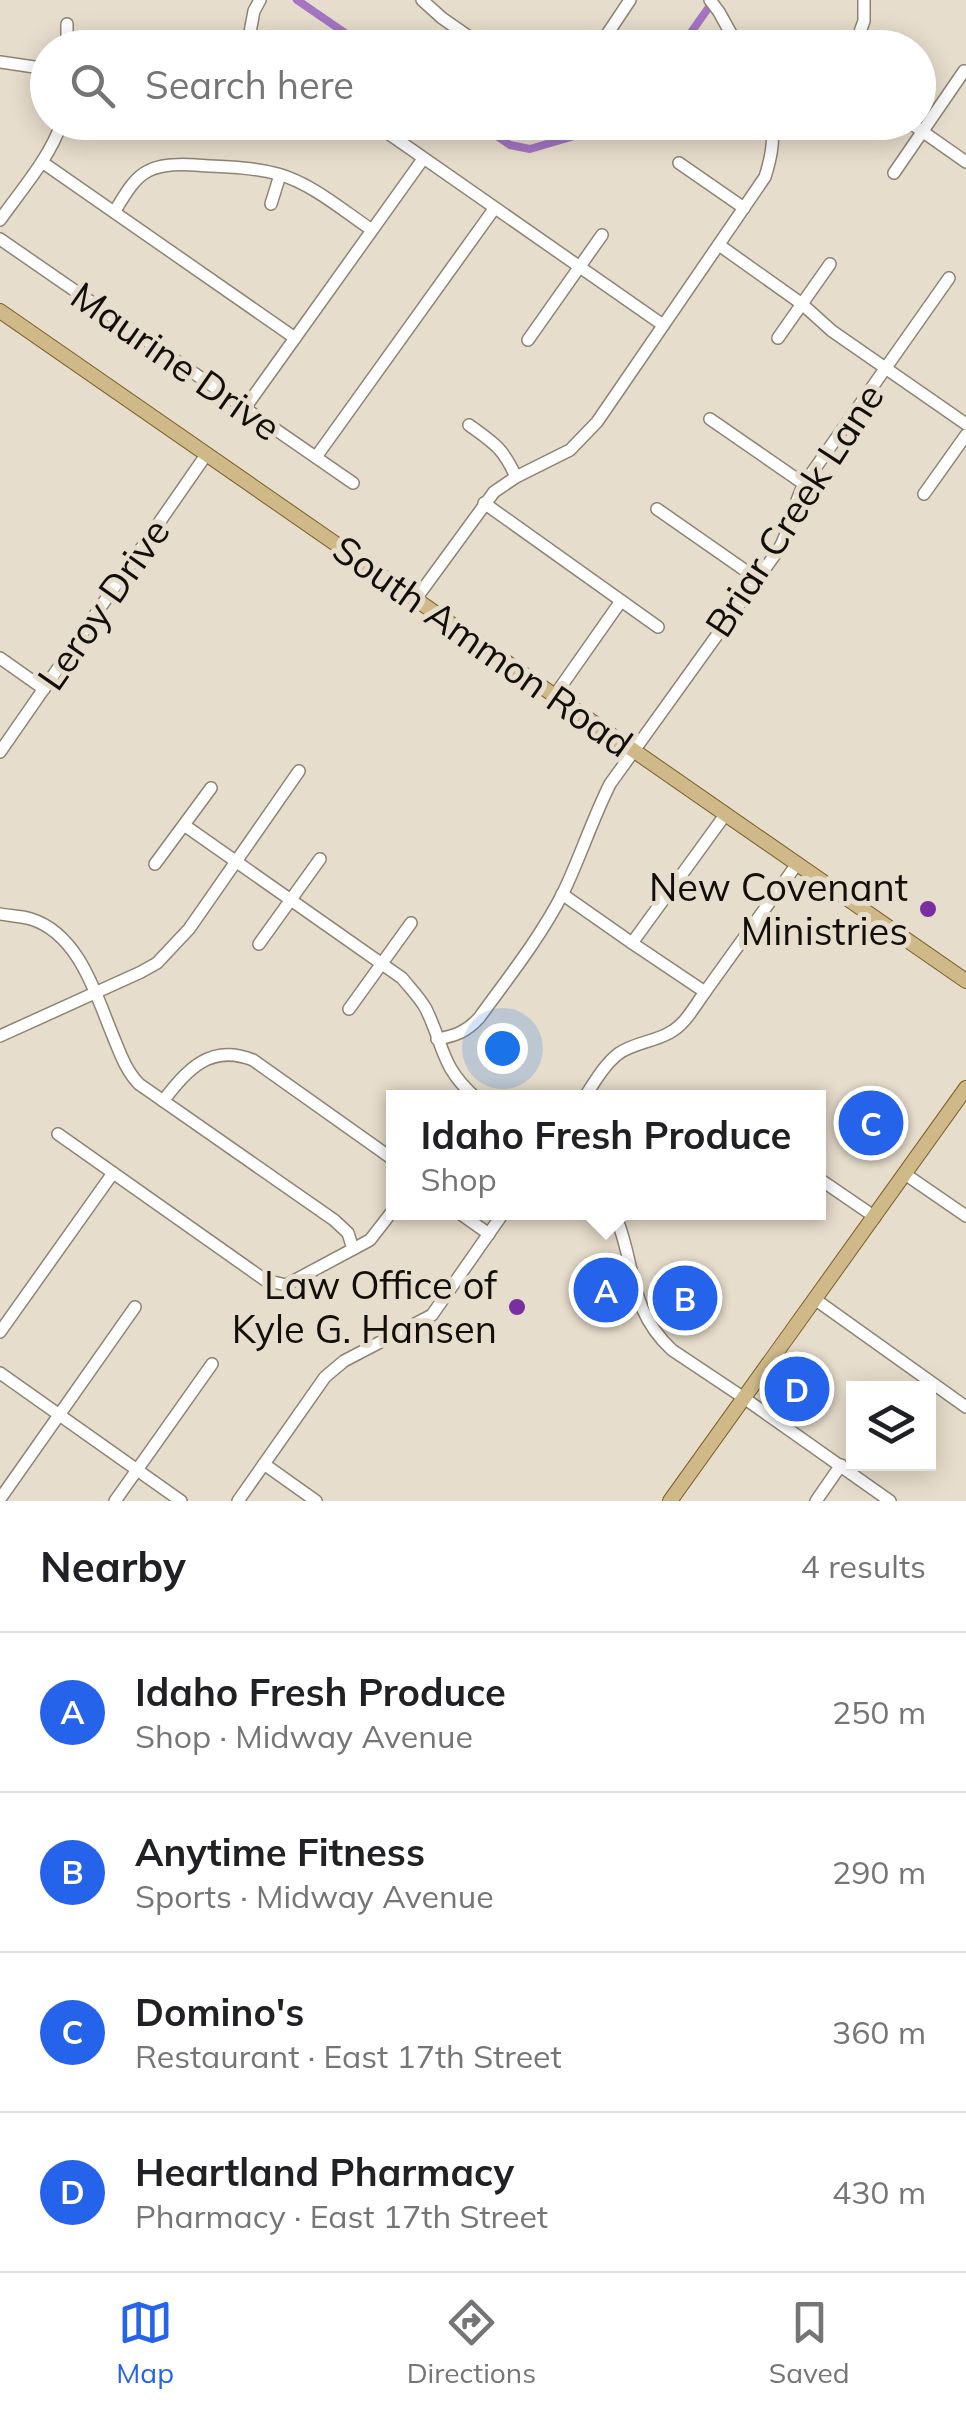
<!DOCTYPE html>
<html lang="en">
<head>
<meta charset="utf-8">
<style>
	body { margin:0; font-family:Mulish,sans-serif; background:#f6f6f6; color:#202124 }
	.controls { position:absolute; right:30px; bottom:30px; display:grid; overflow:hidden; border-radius:0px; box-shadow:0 5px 25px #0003 }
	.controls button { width:90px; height:90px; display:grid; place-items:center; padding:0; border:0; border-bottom:2px solid #e0e0e0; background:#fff; color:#202124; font:50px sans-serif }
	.you { position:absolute; left:502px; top:1048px; width:35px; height:35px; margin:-25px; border:8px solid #fff; border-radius:50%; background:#1a73e8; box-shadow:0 0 0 15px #1a73e833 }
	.badge { display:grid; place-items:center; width:65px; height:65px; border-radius:50%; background:#2563eb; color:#fff; font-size:32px; font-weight:700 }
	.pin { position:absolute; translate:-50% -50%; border:5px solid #fff; box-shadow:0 2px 10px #0006 }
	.popup { position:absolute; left:386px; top:1090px; width:440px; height:130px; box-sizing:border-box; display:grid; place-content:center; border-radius:0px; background:#fff; filter:drop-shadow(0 2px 8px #0005); font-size:32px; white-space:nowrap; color:#757577 }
	.popup b { font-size:38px; color:#202124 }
	.popup::after { content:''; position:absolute; left:50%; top:100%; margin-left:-20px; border:20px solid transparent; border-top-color:#fff }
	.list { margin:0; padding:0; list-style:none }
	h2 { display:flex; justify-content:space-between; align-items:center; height:130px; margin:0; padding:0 40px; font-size:42px }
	h2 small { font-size:32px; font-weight:400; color:#757577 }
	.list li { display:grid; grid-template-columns:65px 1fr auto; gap:30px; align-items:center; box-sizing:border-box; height:160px; padding:0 40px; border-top:2px solid #e0e0e0 }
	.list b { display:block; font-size:38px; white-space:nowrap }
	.list p { margin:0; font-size:32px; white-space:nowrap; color:#757577 }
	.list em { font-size:32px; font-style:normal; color:#757577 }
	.icon { flex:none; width:55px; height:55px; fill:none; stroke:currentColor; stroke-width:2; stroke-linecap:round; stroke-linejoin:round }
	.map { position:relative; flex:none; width:966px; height:1501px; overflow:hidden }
	.search { position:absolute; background:#fff; box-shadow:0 5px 25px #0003; left:30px; right:30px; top:30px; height:110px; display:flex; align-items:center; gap:25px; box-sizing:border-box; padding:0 35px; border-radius:55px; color:#757577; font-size:38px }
	.sheet { height:770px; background:#fff }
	nav { display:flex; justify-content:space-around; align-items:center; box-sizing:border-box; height:140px; border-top:2px solid #e0e0e0; background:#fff; font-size:28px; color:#757577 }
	nav a { display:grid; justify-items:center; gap:5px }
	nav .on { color:#2563eb }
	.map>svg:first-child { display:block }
</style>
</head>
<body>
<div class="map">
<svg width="966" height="1501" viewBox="0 0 966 1501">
	<rect width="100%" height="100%" fill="#e7ddcc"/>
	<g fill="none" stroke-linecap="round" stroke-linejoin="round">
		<!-- canal -->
		<g stroke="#a475c2" stroke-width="8">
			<path d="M 297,0 L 367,48"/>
			<path d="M 680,48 L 709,7"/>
			<path d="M 476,122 L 510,145 L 530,149 L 622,122"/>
		</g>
		<!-- minor casing -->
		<g stroke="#8d8474" stroke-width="14">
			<g id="minor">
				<path d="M 422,0 L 442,18 L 485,48"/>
				<path d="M 710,0 L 719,12 L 739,48"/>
				<path d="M 67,24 L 67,48"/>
				<path d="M 247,48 L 254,11 L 260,0"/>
				<path d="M 598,48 L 630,0"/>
				<path d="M 854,48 L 864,21 L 864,0"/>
				<path d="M 0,62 L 48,69"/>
				<path d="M 372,122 L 663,325"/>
				<path d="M 909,122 L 966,162"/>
				<path d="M 42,162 L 295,338"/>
				<path d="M 679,163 L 744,208"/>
				<path d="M 894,173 L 964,71"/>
				<path d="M 271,204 L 280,175"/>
				<path d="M 114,212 C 123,199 132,179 148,171 C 164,162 191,164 209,166 C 232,167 256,168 278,174 C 313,184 342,210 372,230"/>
				<path d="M 0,220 C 22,189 49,159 62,122"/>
				<path d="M 0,239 L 353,483"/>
				<path d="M 719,245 L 802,304 L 832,331 L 966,424"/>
				<path d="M 778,338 L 830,264"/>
				<path d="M 528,340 L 602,235"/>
				<path d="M 245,408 L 423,159"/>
				<path d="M 710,419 L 804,484"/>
				<path d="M 469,425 C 494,443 503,448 516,477"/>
				<path d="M 316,457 L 494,209"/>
				<path d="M 924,494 L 966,435"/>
				<path d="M 484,503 L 658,627"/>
				<path d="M 657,509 L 756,578"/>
				<path d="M 415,600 L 494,492 L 516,477 L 570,450 L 597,422 L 765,177 C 771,158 774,143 772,122"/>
				<path d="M 0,658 L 44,689"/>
				<path d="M 555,695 L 621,601"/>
				<path d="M 0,752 L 206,455"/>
				<path d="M 184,825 L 402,978 C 410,988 420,998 426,1009 C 445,1048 440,1066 476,1098"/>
				<path d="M 155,864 L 211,788"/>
				<path d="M 562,894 L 632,943 L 725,815"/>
				<path d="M 0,914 C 10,916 21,916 31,919 C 79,934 96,995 113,1036 C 120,1053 126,1071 139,1084 L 334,1220 L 348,1233 L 353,1249"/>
				<path d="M 259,944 L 320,859"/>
				<path d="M 705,992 L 797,864"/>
				<path d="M 349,1009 L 411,923"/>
				<path d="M 0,1036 L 141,972 L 157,963 L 189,929 L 299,771"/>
				<path d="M 437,1039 C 455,1036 466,1032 479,1018 C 508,978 540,938 563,893 C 580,858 592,820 610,784 L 779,549 C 791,528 793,505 804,484 L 949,278"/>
				<path d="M 584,1098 C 594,1083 604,1065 618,1054 C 633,1043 653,1042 669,1033 C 685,1025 694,1007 705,992 L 632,943"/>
				<path d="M 163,1101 C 187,1070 210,1043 253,1060 L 394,1160"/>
				<path d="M 58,1134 L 265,1280 L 286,1285 L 370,1240 L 394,1209"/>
				<path d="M 905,1174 L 966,1216"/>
				<path d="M 818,1178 L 875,1217"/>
				<path d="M 458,1212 L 489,1234"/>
				<path d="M 614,1212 C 637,1264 626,1307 672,1350 L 744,1398 L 890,1501"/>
				<path d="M 816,1300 L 966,1407"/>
				<path d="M 0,1332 L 113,1173"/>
				<path d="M 0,1373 L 181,1501"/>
				<path d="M 264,1464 L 316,1501"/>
				<path d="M 0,1499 L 135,1307"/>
				<path d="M 115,1501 L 212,1364"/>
				<path d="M 238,1501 L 325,1377 L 344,1361 L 432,1315 L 504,1212"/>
				<path d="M 816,1501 L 841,1465"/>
			</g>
		</g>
		<!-- major casing -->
		<g stroke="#795f29" stroke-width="16">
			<g id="major">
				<path d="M 0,311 L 966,981"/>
				<path d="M 670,1501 L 966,1088"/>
			</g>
		</g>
		<!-- minor -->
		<use href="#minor" stroke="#fff" stroke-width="11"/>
		<!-- major -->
		<use href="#major" stroke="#d0b989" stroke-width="14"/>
	</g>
	<!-- markers -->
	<g fill="#7a2fa1" stroke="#e7ddcc" stroke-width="4">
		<circle cx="928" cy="909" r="10"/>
		<circle cx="517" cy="1307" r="10"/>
	</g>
	<g text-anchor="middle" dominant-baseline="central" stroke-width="10" stroke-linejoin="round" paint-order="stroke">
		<!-- street labels -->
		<g font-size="38" fill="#120e09" stroke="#e7ddcc">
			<text transform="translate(176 361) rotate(35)">Maurine Drive</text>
			<text transform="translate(794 510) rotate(-57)">Briar Creek Lane</text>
			<text transform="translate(103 604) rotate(-55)">Leroy Drive</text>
			<text transform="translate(483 646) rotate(35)">South Ammon Road</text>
		</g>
		<!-- poi labels -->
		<g font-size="38" fill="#120e09" stroke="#e7ddcc" text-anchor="end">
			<text x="908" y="887">New Covenant<tspan x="908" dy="44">Ministries</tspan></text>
			<text x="497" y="1285">Law Office of<tspan x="497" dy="44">Kyle G. Hansen</tspan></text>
		</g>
	</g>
</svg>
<div class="controls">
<button><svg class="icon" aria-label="layers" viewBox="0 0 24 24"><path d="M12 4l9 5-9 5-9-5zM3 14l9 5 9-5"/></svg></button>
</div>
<div class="you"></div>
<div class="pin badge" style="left:606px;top:1290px">A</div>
<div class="popup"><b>Idaho Fresh Produce</b>Shop</div>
<div class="pin badge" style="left:685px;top:1298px">B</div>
<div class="pin badge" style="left:871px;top:1123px">C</div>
<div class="pin badge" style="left:797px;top:1389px">D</div>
<div class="search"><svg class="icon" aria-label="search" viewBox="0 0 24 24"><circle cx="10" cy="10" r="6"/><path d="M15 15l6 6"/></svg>Search here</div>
</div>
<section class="sheet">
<h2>Nearby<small>4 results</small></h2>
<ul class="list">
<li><span class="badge">A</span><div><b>Idaho Fresh Produce</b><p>Shop · Midway Avenue</p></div><em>250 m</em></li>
<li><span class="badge">B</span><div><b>Anytime Fitness</b><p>Sports · Midway Avenue</p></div><em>290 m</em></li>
<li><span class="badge">C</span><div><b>Domino's</b><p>Restaurant · East 17th Street</p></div><em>360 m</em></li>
<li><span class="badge">D</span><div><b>Heartland Pharmacy</b><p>Pharmacy · East 17th Street</p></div><em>430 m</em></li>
</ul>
</section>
<nav>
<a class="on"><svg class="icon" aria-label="map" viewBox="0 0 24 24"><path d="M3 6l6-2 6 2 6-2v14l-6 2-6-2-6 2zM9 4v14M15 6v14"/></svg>Map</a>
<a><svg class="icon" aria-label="directions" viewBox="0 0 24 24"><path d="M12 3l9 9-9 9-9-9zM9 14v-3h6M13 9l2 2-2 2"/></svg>Directions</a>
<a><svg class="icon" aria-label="saved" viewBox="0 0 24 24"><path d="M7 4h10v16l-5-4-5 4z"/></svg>Saved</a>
</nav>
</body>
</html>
